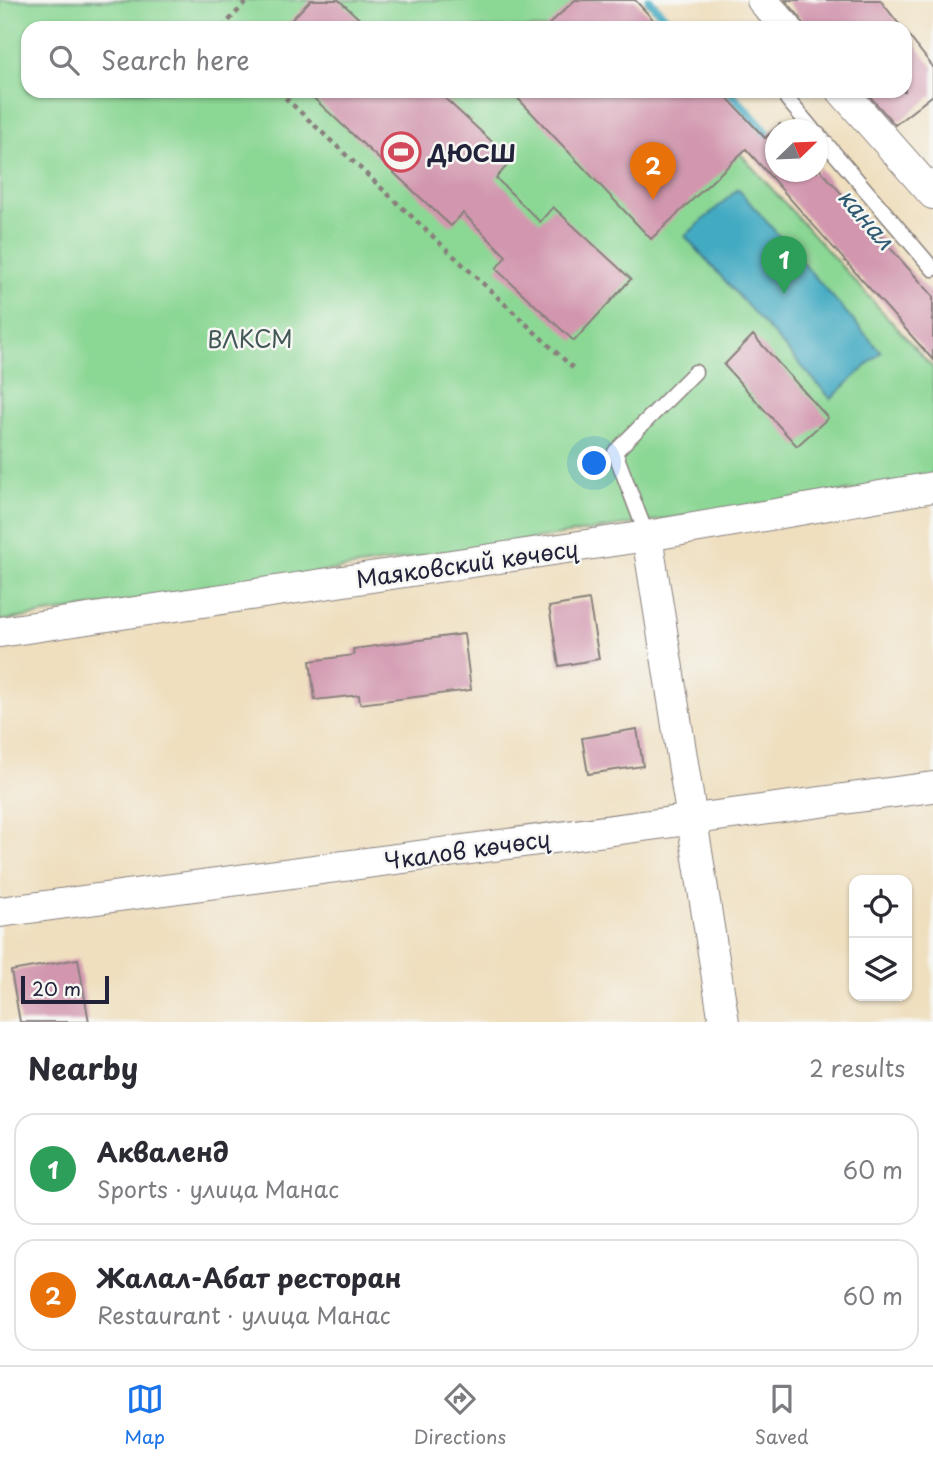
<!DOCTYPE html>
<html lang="en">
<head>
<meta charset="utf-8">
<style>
	body { margin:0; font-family:"Playpen Sans",sans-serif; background:#f7f7f7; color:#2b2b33 }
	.controls { position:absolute; right:21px; bottom:21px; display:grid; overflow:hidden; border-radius:14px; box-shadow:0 2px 5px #0004 }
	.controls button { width:63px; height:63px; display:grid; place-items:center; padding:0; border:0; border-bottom:2px solid #e1e1e2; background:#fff; color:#2b2b33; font:35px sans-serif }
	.compass { position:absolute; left:765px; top:119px; width:63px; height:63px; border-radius:50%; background:#fff; box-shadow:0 2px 5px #0004; rotate:67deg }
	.scale { position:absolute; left:21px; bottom:18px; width:88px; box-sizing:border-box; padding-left:7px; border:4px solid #22223b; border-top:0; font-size:19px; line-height:24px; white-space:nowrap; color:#22223b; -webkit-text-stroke:5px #f6f6f2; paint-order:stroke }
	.you { position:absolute; left:595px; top:464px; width:24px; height:24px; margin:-18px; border:5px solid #fff; border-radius:50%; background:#1a73e8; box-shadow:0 0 0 10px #1a73e833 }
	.badge { display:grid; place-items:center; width:46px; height:46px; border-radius:50%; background:#1a73e8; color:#fff; font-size:23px; font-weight:700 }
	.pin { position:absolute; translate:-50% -58px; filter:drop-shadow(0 2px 4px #0008) }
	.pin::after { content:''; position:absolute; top:37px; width:24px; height:21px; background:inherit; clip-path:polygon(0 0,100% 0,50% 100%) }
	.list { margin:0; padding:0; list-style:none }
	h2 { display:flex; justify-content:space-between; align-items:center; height:91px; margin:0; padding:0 28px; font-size:30px }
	h2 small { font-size:23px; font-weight:400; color:#7c7c81 }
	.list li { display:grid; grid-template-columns:46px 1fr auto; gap:21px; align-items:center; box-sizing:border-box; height:112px; margin:0 14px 14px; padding:0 14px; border:2px solid #e1e1e2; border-radius:21px }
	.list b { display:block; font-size:26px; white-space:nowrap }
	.list p { margin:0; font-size:23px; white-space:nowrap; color:#7c7c81 }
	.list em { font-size:23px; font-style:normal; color:#7c7c81 }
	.icon { flex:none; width:38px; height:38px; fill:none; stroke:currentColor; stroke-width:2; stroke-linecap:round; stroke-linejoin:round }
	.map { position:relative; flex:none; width:933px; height:1022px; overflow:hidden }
	.search { position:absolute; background:#fff; box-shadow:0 2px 5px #0004; left:21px; right:21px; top:21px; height:77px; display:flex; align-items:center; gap:18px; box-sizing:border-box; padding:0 24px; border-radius:21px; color:#7c7c81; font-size:26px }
	.sheet { height:343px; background:#fff }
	nav { display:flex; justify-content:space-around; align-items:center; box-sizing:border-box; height:98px; border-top:2px solid #e1e1e2; background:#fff; font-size:19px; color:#7c7c81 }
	nav a { display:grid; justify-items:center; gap:4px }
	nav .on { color:#1a73e8 }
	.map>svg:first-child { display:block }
</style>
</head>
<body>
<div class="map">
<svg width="933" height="1022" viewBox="0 0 933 1022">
	<rect width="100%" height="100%" fill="#f6f6f2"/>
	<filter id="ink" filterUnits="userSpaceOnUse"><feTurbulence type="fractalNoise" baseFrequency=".0143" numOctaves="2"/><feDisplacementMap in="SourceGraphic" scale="14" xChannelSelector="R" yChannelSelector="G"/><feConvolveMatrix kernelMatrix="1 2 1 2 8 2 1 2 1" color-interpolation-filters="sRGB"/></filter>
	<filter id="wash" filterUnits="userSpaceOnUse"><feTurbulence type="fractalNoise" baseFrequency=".00686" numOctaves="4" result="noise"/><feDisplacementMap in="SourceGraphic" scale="28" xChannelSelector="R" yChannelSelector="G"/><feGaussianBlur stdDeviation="1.57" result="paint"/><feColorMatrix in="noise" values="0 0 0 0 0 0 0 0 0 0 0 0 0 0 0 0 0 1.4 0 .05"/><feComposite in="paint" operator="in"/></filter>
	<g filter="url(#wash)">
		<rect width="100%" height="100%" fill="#efdfbf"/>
		<!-- green -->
		<path fill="#8bd794" stroke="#567c68" stroke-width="2" d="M 0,0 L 602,0 L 627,28 L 28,28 L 28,91 L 684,91 L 933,368 L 933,478 L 0,621 Z"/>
		<!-- water -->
		<path fill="#42aac2" stroke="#32667e" stroke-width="2" d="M 738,189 L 881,352 L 831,399 L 685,236 Z"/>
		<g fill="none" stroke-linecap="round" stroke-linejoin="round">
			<!-- stream -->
			<g stroke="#42aac2" stroke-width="9">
				<path d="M 649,0 L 674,28"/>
				<path d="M 729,91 L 776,143"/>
			</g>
		</g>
		<g id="blocks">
			<!-- building -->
			<g fill="#d297af">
				<path d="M 311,0 L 339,0 L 369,28 L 283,28 Z"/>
				<path d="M 575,0 L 635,0 L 661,28 L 545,28 Z"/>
				<path d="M 785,0 L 880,0 L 902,28 L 804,28 L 800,17 Z"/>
				<path d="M 905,31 L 933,67 L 933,95 L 895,125 L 865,91 L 905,91 Z"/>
				<path d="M 306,91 L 437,91 L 512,160 L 496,178 L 540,222 L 553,207 L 631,279 L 574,341 L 496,269 L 506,256 L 463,213 L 451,226 Z"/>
				<path d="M 511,91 L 721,91 L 765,138 L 780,124 L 784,130 L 775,130 L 775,172 L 817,172 L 817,166 L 933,296 L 933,360 L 746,149 L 651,239 Z"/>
				<path d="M 753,335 L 828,418 L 797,446 L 724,365 Z"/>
				<path d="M 589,600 L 599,659 L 559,666 L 549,607 Z"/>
				<path d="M 464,634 L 471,690 L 360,704 L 359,695 L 315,700 L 310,661 L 354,655 L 353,649 Z"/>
				<path d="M 637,729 L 643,766 L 588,774 L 582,738 Z"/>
				<path d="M 78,959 L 89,1022 L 20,1022 L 11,971 Z"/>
			</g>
		</g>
	</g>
	<g filter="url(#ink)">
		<use href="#blocks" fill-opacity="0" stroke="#88807d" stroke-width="2"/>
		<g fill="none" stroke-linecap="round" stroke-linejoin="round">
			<!-- service casing -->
			<g stroke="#88807d" stroke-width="17">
				<g id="service">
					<path d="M 787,99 L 813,130"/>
					<path d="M 818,134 L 933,269"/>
					<path d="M 647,536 L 615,452 L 695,372"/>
				</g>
			</g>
			<!-- minor casing -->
			<g stroke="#88807d" stroke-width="32">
				<g id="minor">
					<path d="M 762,0 L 787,28"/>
					<path d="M 842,91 L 933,194"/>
					<path d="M 647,536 L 724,1022"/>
					<path d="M 0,632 L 647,536 L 933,487"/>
					<path d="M 0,912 L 933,787"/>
				</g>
			</g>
			<!-- path -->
			<g stroke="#88807d" stroke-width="4.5" stroke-dasharray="5 5" stroke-linecap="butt">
				<path d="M 222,28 L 248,0"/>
				<path d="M 278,91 L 573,368"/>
			</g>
			<!-- service -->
			<use href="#service" stroke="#fff" stroke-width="14"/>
			<!-- minor -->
			<use href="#minor" stroke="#fff" stroke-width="30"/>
		</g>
	</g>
	<!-- icons -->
	<defs>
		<g id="stadium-ring" transform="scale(2.0125)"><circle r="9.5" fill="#f6f6f2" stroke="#d1495b" stroke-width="1.5"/><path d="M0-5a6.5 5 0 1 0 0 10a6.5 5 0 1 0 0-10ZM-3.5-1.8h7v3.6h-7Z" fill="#d1495b"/></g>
	</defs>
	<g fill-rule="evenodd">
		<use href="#stadium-ring" x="401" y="152"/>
	</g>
	<g text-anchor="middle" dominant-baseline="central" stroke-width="5" stroke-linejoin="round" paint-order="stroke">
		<!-- poi labels -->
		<g font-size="23" font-weight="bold" fill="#22223b" stroke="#f6f6f2" text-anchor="start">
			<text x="428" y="152">ДЮСШ</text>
		</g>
		<!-- park labels -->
		<g font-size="23" fill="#425856" stroke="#f6f6f2">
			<text x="250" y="338">ВЛКСМ</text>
		</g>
		<!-- street labels -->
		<g font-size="23" fill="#22223b" stroke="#f6f6f2">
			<text transform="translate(467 563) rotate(-8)">Маяковский көчөсү</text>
			<text transform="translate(467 849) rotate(-8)">Чкалов көчөсү</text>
		</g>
		<!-- water labels -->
		<g font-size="24" font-style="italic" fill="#2f5871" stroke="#f6f6f2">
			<text transform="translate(867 218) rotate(49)">канал</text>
		</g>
	</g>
</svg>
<div class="controls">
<button><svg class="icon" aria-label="locate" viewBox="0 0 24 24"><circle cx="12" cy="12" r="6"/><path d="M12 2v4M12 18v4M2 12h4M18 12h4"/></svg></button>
<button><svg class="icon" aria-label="layers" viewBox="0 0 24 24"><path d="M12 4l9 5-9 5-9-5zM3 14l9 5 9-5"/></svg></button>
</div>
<svg class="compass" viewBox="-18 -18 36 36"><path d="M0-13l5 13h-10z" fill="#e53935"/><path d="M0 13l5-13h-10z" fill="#7c7c81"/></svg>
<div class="scale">20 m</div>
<div class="you"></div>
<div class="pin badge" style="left:784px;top:294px;background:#2e9e5b">1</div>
<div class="pin badge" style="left:653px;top:200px;background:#e8710a">2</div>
<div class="search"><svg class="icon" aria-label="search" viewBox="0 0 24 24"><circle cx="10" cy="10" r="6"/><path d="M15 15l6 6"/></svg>Search here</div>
</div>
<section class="sheet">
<h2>Nearby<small>2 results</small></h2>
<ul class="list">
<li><span class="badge" style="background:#2e9e5b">1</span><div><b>Акваленд</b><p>Sports · улица Манас</p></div><em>60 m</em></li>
<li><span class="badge" style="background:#e8710a">2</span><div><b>Жалал-Абат ресторан</b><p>Restaurant · улица Манас</p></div><em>60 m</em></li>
</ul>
</section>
<nav>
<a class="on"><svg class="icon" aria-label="map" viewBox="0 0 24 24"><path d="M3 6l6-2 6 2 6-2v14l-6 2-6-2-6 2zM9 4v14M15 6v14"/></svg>Map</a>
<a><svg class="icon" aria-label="directions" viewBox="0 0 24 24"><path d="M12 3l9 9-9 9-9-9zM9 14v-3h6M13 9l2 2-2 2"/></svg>Directions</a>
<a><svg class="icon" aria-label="saved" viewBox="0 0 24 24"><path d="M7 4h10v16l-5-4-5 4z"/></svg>Saved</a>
</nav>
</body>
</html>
